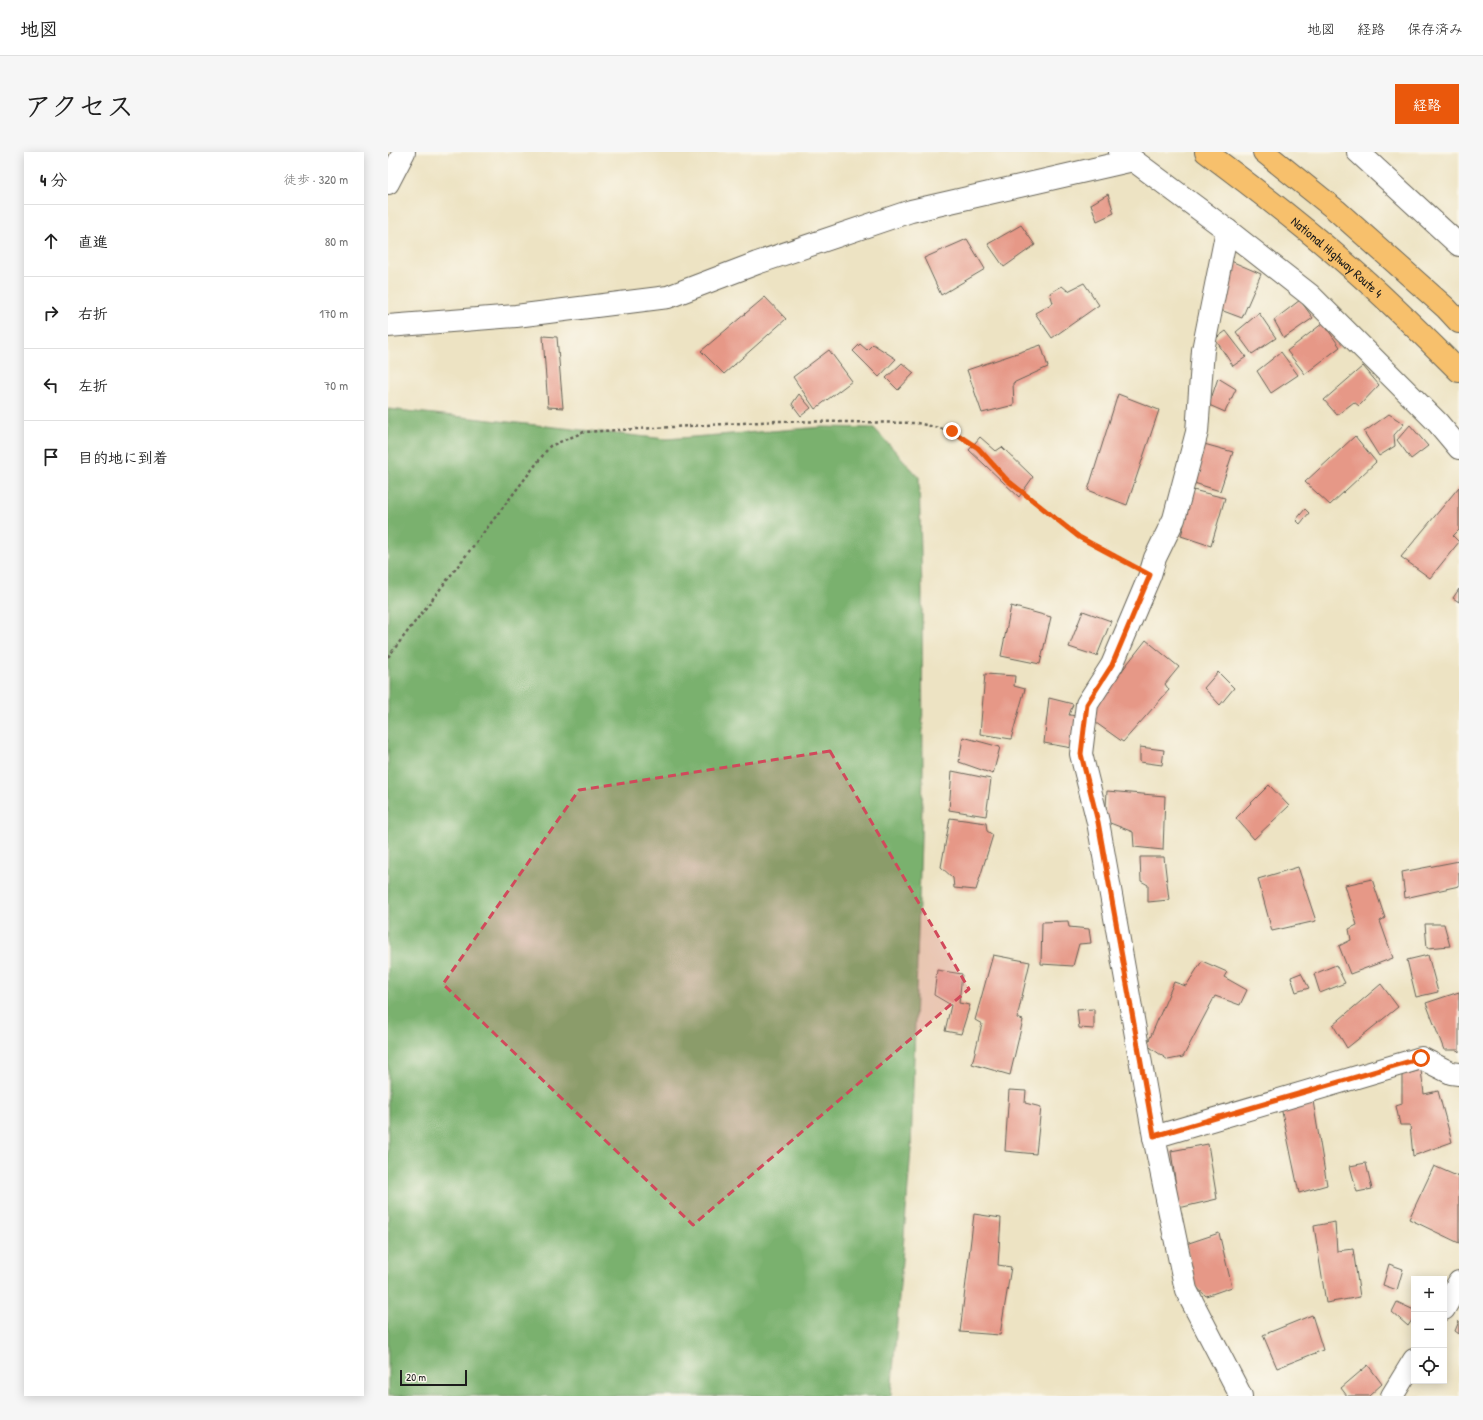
<!DOCTYPE html>
<html lang="ja">
<head>
<meta charset="utf-8">
<style>
	body { margin:0; font-family:"Patrick Hand","Klee One",sans-serif; background:#f6f6f6; color:#222 }
	.controls { position:absolute; right:12px; bottom:12px; display:grid; overflow:hidden; border-radius:0px; box-shadow:0 2px 10px #0003 }
	.controls button { width:36px; height:36px; display:grid; place-items:center; padding:0; border:0; border-bottom:1px solid #e0e0e0; background:#fff; color:#222; font:20px sans-serif }
	.scale { position:absolute; left:12px; bottom:10px; width:67px; box-sizing:border-box; padding-left:4px; border:2px solid #1c1c1c; border-top:0; font-size:11px; line-height:14px; white-space:nowrap; color:#1c1c1c; -webkit-text-stroke:3px #fbf7ec; paint-order:stroke }
	.stop { position:absolute; width:12px; height:12px; margin:-9px; border:3px solid #ea580c; border-radius:50%; background:#fff }
	.stop.end { background:#ea580c; border-color:#fff; box-shadow:0 1px 4px #0008 }
	.list { margin:0; padding:0; list-style:none }
	h2 { display:flex; justify-content:space-between; align-items:center; height:52px; margin:0; padding:0 16px; font-size:17px }
	h2 small { font-size:13px; font-weight:400; color:#767676 }
	.list li { display:grid; grid-template-columns:26px 1fr auto; gap:12px; align-items:center; box-sizing:border-box; height:72px; padding:0 16px; border-top:1px solid #e0e0e0 }
	.list b { display:block; font-size:15px; white-space:nowrap }
	.list em { font-size:13px; font-style:normal; color:#767676 }
	.icon { flex:none; width:22px; height:22px; fill:none; stroke:currentColor; stroke-width:2; stroke-linecap:round; stroke-linejoin:round }
	.map { position:relative; flex:none; width:1071px; height:1244px; overflow:hidden; border-radius:0px }
	header { display:flex; align-items:center; gap:24px; box-sizing:border-box; height:56px; padding:0 20px; background:#fff; border-bottom:1px solid #e0e0e0 }
	header strong { font-size:19px }
	nav { display:flex; gap:22px; margin-inline-start:auto; font-size:14px }
	.intro { display:flex; align-items:center; justify-content:space-between; box-sizing:border-box; height:96px; padding:0 24px }
	h1 { margin:0; font-size:28px }
	.button { padding:10px 18px; border-radius:0px; background:#ea580c; color:#fff; font-size:14px; font-weight:700 }
	main { display:flex; gap:24px; padding:0 24px }
	aside { flex:1; background:#fff; border-radius:0px; box-shadow:0 2px 10px #0003 }
	.map>svg:first-child { display:block }
</style>
</head>
<body>
<header>
<strong>地図</strong>
<nav><a>地図</a><a>経路</a><a>保存済み</a></nav>
</header>
<div class="intro"><h1>アクセス</h1><a class="button">経路</a></div>
<main>
<aside>
<h2>4 分<small>徒歩 · 320 m</small></h2>
<ul class="list">
<li><svg class="icon" aria-label="ahead" viewBox="0 0 24 24"><path d="M12 20V5M6 11l6-6 6 6"/></svg><div><b>直進</b></div><em>80 m</em></li>
<li><svg class="icon" aria-label="right" viewBox="0 0 24 24"><path d="M7 20v-9h11M14 6l5 5-5 5"/></svg><div><b>右折</b></div><em>170 m</em></li>
<li><svg class="icon" aria-label="left" viewBox="0 0 24 24"><path d="M17 20v-9H6M10 6l-5 5 5 5"/></svg><div><b>左折</b></div><em>70 m</em></li>
<li><svg class="icon" aria-label="arrive" viewBox="0 0 24 24"><path d="M6 21V4h12l-3 4 3 4H6"/></svg><div><b>目的地に到着</b></div></li>
</ul>
</aside>
<div class="map">
<svg width="1071" height="1244" viewBox="0 0 1071 1244">
	<rect width="100%" height="100%" fill="#fbf7ec"/>
	<filter id="ink" filterUnits="userSpaceOnUse"><feTurbulence type="fractalNoise" baseFrequency=".025" numOctaves="2"/><feDisplacementMap in="SourceGraphic" scale="8" xChannelSelector="R" yChannelSelector="G"/><feConvolveMatrix kernelMatrix="1 2 1 2 8 2 1 2 1" color-interpolation-filters="sRGB"/></filter>
	<filter id="wash" filterUnits="userSpaceOnUse"><feTurbulence type="fractalNoise" baseFrequency=".012" numOctaves="4" result="noise"/><feDisplacementMap in="SourceGraphic" scale="16" xChannelSelector="R" yChannelSelector="G"/><feGaussianBlur stdDeviation="0.9" result="paint"/><feColorMatrix in="noise" values="0 0 0 0 0 0 0 0 0 0 0 0 0 0 0 0 0 1.4 0 .05"/><feComposite in="paint" operator="in"/></filter>
	<g filter="url(#wash)">
		<rect width="100%" height="100%" fill="#ede3c3"/>
		<!-- forest -->
		<path fill="#7ab16e" stroke="#4b6645" d="M 0,257 L 278,287 L 435,275 L 486,276 L 531,325 L 534,439 L 535,625 L 523,998 L 503,1244 L 0,1244 Z"/>
		<g id="blocks">
			<!-- building -->
			<g fill="#e69887">
				<path d="M 720,42 L 726,61 L 709,69 L 703,52 Z"/>
				<path d="M 633,73 L 647,93 L 616,115 L 600,92 Z"/>
				<path d="M 579,87 L 597,117 L 553,143 L 536,106 Z"/>
				<path d="M 843,109 L 873,122 L 854,166 L 830,157 Z"/>
				<path d="M 696,131 L 711,153 L 664,186 L 647,161 L 665,151 L 662,141 L 674,134 L 680,139 Z"/>
				<path d="M 377,145 L 398,167 L 336,222 L 313,199 Z"/>
				<path d="M 912,148 L 925,166 L 896,186 L 886,168 Z"/>
				<path d="M 871,161 L 888,186 L 864,202 L 848,180 Z"/>
				<path d="M 935,171 L 952,195 L 917,222 L 899,199 Z"/>
				<path d="M 838,179 L 858,205 L 845,214 L 827,187 Z"/>
				<path d="M 155,184 L 169,185 L 175,256 L 160,255 Z"/>
				<path d="M 472,192 L 479,198 L 485,192 L 508,207 L 491,225 L 465,199 Z"/>
				<path d="M 653,193 L 660,215 L 625,231 L 626,253 L 594,261 L 579,218 Z"/>
				<path d="M 441,198 L 464,229 L 427,257 L 405,225 Z"/>
				<path d="M 893,200 L 910,223 L 883,241 L 869,219 Z"/>
				<path d="M 514,211 L 526,221 L 510,238 L 498,226 Z"/>
				<path d="M 975,214 L 991,233 L 971,254 L 966,250 L 949,263 L 936,248 Z"/>
				<path d="M 830,226 L 848,237 L 837,260 L 821,253 Z"/>
				<path d="M 411,242 L 423,256 L 413,264 L 404,252 Z"/>
				<path d="M 730,242 L 771,258 L 739,353 L 700,338 Z"/>
				<path d="M 1001,262 L 1016,272 L 1006,283 L 1007,294 L 991,304 L 976,280 Z"/>
				<path d="M 1022,273 L 1040,294 L 1023,307 L 1009,288 Z"/>
				<path d="M 967,284 L 988,310 L 942,353 L 917,330 Z"/>
				<path d="M 592,285 L 608,299 L 614,295 L 645,325 L 631,345 L 581,298 Z"/>
				<path d="M 816,292 L 845,300 L 832,339 L 806,331 Z"/>
				<path d="M 1071,335 L 1071,378 L 1065,384 L 1071,390 L 1042,426 L 1013,405 Z"/>
				<path d="M 805,338 L 837,346 L 823,394 L 793,384 Z"/>
				<path d="M 917,357 L 921,361 L 912,372 L 908,368 Z"/>
				<path d="M 1071,437 L 1071,450 L 1065,446 Z"/>
				<path d="M 623,454 L 663,465 L 652,512 L 613,504 Z"/>
				<path d="M 695,459 L 723,469 L 709,504 L 681,495 Z"/>
				<path d="M 758,488 L 791,515 L 777,532 L 781,538 L 735,590 L 701,566 L 718,539 Z"/>
				<path d="M 830,520 L 846,536 L 832,553 L 816,536 Z"/>
				<path d="M 597,522 L 627,524 L 626,534 L 637,537 L 623,587 L 592,582 Z"/>
				<path d="M 661,546 L 685,552 L 681,563 L 690,564 L 684,596 L 656,591 Z"/>
				<path d="M 575,585 L 612,595 L 605,622 L 571,610 Z"/>
				<path d="M 752,595 L 776,598 L 774,613 L 752,610 Z"/>
				<path d="M 564,619 L 603,627 L 598,664 L 561,658 Z"/>
				<path d="M 881,633 L 901,654 L 866,687 L 848,666 Z"/>
				<path d="M 719,639 L 777,644 L 775,698 L 746,695 L 745,680 L 717,669 Z"/>
				<path d="M 562,666 L 598,671 L 599,679 L 605,683 L 588,738 L 566,736 L 565,726 L 553,715 Z"/>
				<path d="M 752,705 L 776,705 L 781,748 L 760,750 L 760,733 L 753,729 Z"/>
				<path d="M 1071,709 L 1071,734 L 1017,746 L 1014,720 Z"/>
				<path d="M 910,715 L 928,769 L 884,779 L 870,727 Z"/>
				<path d="M 984,727 L 997,766 L 992,769 L 1005,806 L 962,822 L 951,794 L 963,788 L 961,777 L 969,773 L 957,733 Z"/>
				<path d="M 680,769 L 681,775 L 701,777 L 703,791 L 691,792 L 685,814 L 653,812 L 654,770 Z"/>
				<path d="M 1037,772 L 1056,772 L 1062,794 L 1039,796 Z"/>
				<path d="M 605,803 L 642,810 L 629,866 L 635,868 L 622,923 L 584,912 L 594,872 L 587,868 Z"/>
				<path d="M 1040,803 L 1050,840 L 1028,845 L 1019,808 Z"/>
				<path d="M 814,809 L 839,820 L 836,825 L 859,838 L 852,853 L 827,844 L 795,905 L 780,908 L 759,893 L 786,830 L 798,834 Z"/>
				<path d="M 948,813 L 957,831 L 932,841 L 926,822 Z"/>
				<path d="M 549,818 L 574,822 L 571,851 L 582,853 L 573,882 L 557,879 L 563,853 L 546,843 Z"/>
				<path d="M 913,821 L 921,836 L 908,840 L 903,825 Z"/>
				<path d="M 993,832 L 1010,855 L 959,896 L 945,873 Z"/>
				<path d="M 1071,840 L 1071,900 L 1069,898 L 1056,898 L 1038,851 Z"/>
				<path d="M 706,857 L 706,877 L 691,876 L 689,858 Z"/>
				<path d="M 1033,918 L 1036,942 L 1050,939 L 1064,990 L 1025,1004 L 1022,973 L 1012,973 L 1008,954 L 1014,952 L 1014,923 Z"/>
				<path d="M 621,938 L 638,939 L 637,951 L 653,955 L 648,1002 L 617,999 Z"/>
				<path d="M 925,949 L 939,1033 L 911,1041 L 893,955 Z"/>
				<path d="M 820,992 L 829,1047 L 791,1056 L 783,999 Z"/>
				<path d="M 978,1011 L 984,1037 L 969,1040 L 962,1014 Z"/>
				<path d="M 1046,1014 L 1071,1025 L 1071,1091 L 1021,1067 Z"/>
				<path d="M 586,1062 L 613,1066 L 610,1113 L 623,1115 L 612,1183 L 572,1180 Z"/>
				<path d="M 947,1070 L 949,1099 L 965,1097 L 972,1145 L 938,1151 L 926,1074 Z"/>
				<path d="M 831,1081 L 844,1135 L 818,1144 L 806,1133 L 798,1092 Z"/>
				<path d="M 1001,1112 L 1015,1117 L 1009,1138 L 995,1133 Z"/>
				<path d="M 1009,1150 L 1026,1158 L 1026,1165 L 1020,1174 L 1004,1160 Z"/>
				<path d="M 924,1163 L 935,1198 L 889,1216 L 875,1183 Z"/>
				<path d="M 1071,1169 L 1071,1182 L 1067,1179 Z"/>
				<path d="M 980,1213 L 994,1232 L 981,1244 L 959,1244 L 953,1236 Z"/>
			</g>
		</g>
	</g>
	<g filter="url(#ink)">
		<use href="#blocks" fill-opacity="0" stroke="#656256" stroke-width="1"/>
		<g fill="none" stroke-linecap="round" stroke-linejoin="round">
			<!-- minor casing -->
			<g stroke="#656256" stroke-width="24">
				<g id="minor">
					<path d="M 732,0 L 745,8 L 839,78 L 922,143 L 1050,271 L 1071,296"/>
					<path d="M 970,0 L 1071,93"/>
					<path d="M 0,31 L 16,0"/>
					<path d="M 839,78 L 815,198 L 809,280 L 786,367 L 767,406 L 762,423 L 724,513 L 699,552 L 693,602 L 710,670 L 766,985 L 798,1138 L 853,1244"/>
					<path d="M 0,174 L 128,164 L 280,145 L 369,111 L 523,59 L 745,8"/>
					<path d="M 766,985 L 1033,906 L 1063,921 L 1071,922"/>
					<path d="M 1056,1157 L 1071,1130"/>
					<path d="M 1004,1244 L 1026,1208"/>
				</g>
			</g>
			<!-- highway casing -->
			<g stroke="#656256" stroke-width="24">
				<g id="highway">
					<path id="s1" d="M 818,0 C 873,41 928,84 979,130 C 1011,159 1041,189 1071,219"/>
					<path d="M 876,0 L 948,58 L 1058,156 L 1071,170"/>
				</g>
			</g>
			<!-- path -->
			<path stroke="#656256" stroke-width="2.5" stroke-dasharray="3 3" stroke-linecap="butt" d="M 0,505 L 162,294 L 196,280 L 390,269 L 529,271 L 564,279 L 590,296 L 619,328 L 691,385 L 742,412"/>
			<!-- minor -->
			<use href="#minor" stroke="#fff" stroke-width="22"/>
			<!-- highway -->
			<use href="#highway" stroke="#f7c06c" stroke-width="22"/>
		</g>
	</g>
	<g fill="none" stroke-linecap="round" stroke-linejoin="round" filter="url(#ink)">
		<!-- route -->
		<path stroke="#ea580c" stroke-width="5" d="M 564,279 L 590,296 L 619,328 L 691,385 L 762,423 L 724,513 L 699,552 L 693,602 L 710,670 L 766,984 L 1033,906"/>
	</g>
	<!-- marked area -->
	<path fill="#d1495b" fill-opacity="0.2" stroke="#d1495b" stroke-width="3" stroke-dasharray="8 5" stroke-linejoin="round" d="M 442,599 L 581,837 L 305,1073 L 55,832 L 191,638 Z"/>
	<g text-anchor="middle" dominant-baseline="central" stroke-width="3" stroke-linejoin="round" paint-order="stroke">
		<!-- street labels -->
		<g font-size="13" fill="#1c1c1c" stroke="#fbf7ec">
			<text stroke="none"><textPath href="#s1" startOffset="168">National Highway Route 4</textPath></text>
		</g>
	</g>
</svg>
<div class="controls">
<button>+</button>
<button>−</button>
<button><svg class="icon" aria-label="locate" viewBox="0 0 24 24"><circle cx="12" cy="12" r="6"/><path d="M12 2v4M12 18v4M2 12h4M18 12h4"/></svg></button>
</div>
<div class="scale">20 m</div>
<div class="stop" style="left:1033px;top:906px"></div>
<div class="stop end" style="left:564px;top:279px"></div>
</div>
</main>
</body>
</html>
